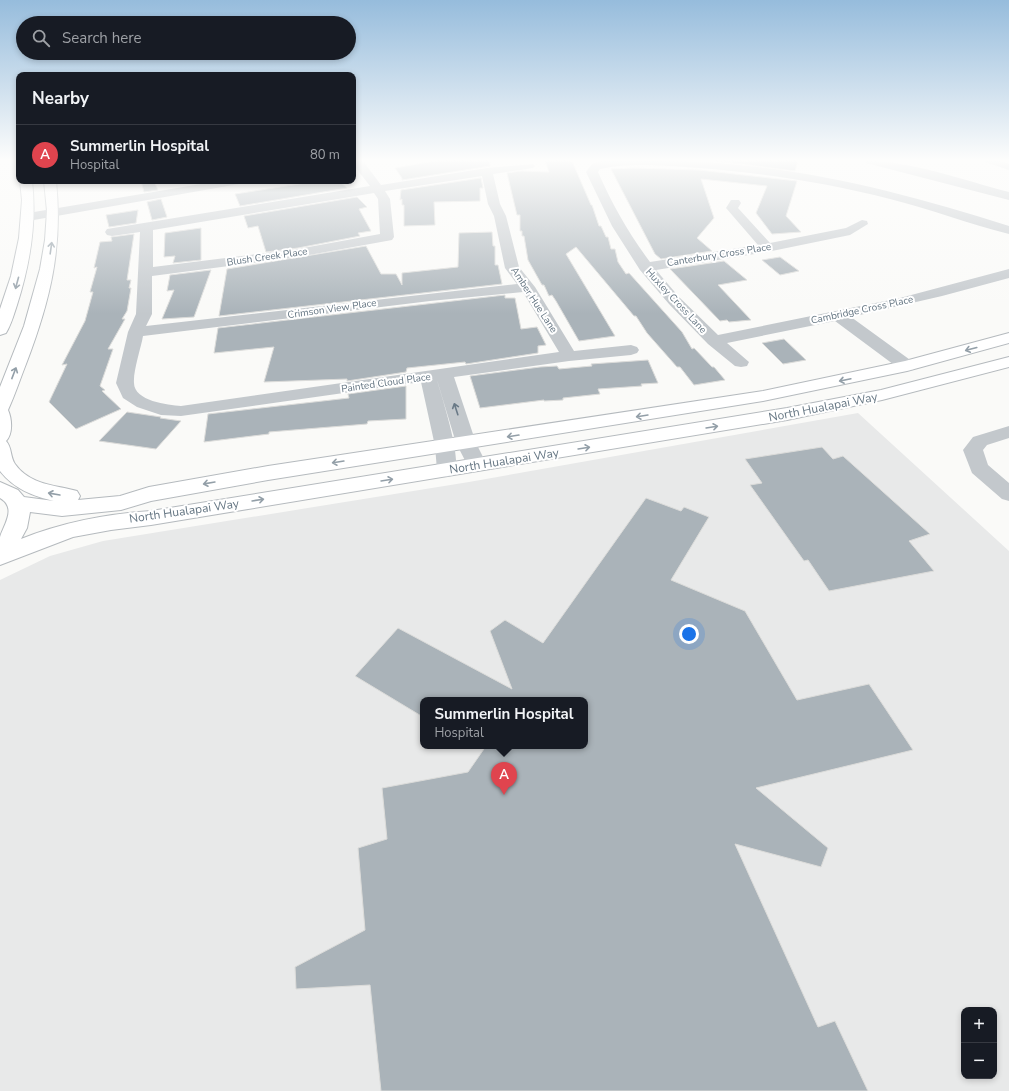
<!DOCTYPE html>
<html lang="en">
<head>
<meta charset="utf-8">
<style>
	body { margin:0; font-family:"Nunito Sans",sans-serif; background:#20242c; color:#f1f3f6 }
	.controls { position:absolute; right:12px; bottom:12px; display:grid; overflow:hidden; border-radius:8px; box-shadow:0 2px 6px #0003 }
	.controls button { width:36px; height:36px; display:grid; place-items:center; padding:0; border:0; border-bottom:1px solid #363941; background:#171b24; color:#f1f3f6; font:20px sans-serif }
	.you { position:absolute; left:689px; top:634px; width:14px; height:14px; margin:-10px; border:3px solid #fff; border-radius:50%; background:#1a73e8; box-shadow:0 0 0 6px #1a73e833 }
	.badge { display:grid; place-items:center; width:26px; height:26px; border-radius:50%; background:#e4572e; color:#fff; font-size:13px; font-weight:700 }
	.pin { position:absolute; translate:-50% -33px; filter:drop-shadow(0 1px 2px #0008) }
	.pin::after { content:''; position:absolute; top:21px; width:14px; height:12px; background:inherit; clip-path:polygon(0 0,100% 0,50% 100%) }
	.popup { position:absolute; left:420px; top:697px; width:168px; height:52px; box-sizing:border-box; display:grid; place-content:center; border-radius:8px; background:#171b24; filter:drop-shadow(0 1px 3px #0005); font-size:13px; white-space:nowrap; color:#9ea1a6 }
	.popup b { font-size:15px; color:#f1f3f6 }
	.popup::after { content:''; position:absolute; left:50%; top:100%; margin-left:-8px; border:8px solid transparent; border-top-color:#171b24 }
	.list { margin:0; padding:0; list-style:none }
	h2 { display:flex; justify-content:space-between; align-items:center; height:52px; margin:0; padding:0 16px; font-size:17px }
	h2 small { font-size:13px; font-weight:400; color:#9ea1a6 }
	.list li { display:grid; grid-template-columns:26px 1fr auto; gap:12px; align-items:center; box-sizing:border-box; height:60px; padding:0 16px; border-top:1px solid #363941 }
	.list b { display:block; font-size:15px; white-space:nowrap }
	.list p { margin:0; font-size:13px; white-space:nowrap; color:#9ea1a6 }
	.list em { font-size:13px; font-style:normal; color:#9ea1a6 }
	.icon { flex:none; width:22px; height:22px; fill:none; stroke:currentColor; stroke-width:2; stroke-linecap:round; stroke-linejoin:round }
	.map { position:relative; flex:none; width:1009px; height:1091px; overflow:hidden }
	.search { position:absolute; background:#171b24; box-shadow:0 2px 6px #0003; left:16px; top:16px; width:340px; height:44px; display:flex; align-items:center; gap:10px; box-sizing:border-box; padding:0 14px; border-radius:22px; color:#9ea1a6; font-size:15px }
	.panel { position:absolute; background:#171b24; box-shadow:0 2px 6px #0003; left:16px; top:72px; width:340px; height:112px; border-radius:8px }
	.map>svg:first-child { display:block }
</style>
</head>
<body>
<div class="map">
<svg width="1009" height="1091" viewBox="0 0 1009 1091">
	<rect width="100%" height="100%" fill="#fafaf8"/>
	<!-- built -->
	<path fill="#e8e9e9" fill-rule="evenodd" d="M 858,413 L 1009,551 L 1009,1091 L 0,1091 L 0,580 L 50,556 L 103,541 L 469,482 ZM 423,700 L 585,700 L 585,746 L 423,746 ZM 964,1010 L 994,1010 L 994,1076 L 964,1076 Z"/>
	<!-- building -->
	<g fill="#aab3b9" stroke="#dcdcda">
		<path d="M 434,161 L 490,161 L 490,166 L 402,180 L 402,178 L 395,168 Z"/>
		<path d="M 545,161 L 572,161 L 591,205 L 592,205 L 599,226 L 601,226 L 606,237 L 608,237 L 611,249 L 615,249 L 618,262 L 626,274 L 629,273 L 682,332 L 692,349 L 694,348 L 712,367 L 714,367 L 725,380 L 694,385 L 680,367 L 677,367 L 647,333 L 636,316 L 634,316 L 576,247 L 566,254 L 615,336 L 579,341 L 556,301 L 552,295 L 549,296 L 544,285 L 542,285 L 528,260 L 524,236 L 522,236 L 522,231 L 520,231 L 520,215 L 517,215 L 507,173 L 521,171 L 549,172 Z"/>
		<path d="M 716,161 L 798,161 L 795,171 Z"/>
		<path d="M 633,168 L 699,170 L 797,181 L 786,216 L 801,232 L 772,234 L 756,213 L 767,186 L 701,179 L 714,218 L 697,238 L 712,251 L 661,259 L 655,254 L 611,169 Z"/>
		<path d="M 481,178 L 483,188 L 480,188 L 480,201 L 434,202 L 435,225 L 404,226 L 404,205 L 402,205 L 402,199 L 400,200 L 401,190 Z"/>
		<path d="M 141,181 L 154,181 L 158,190 L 144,192 Z"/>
		<path d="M 319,181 L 339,181 L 347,188 L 240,206 L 235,194 Z"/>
		<path d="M 357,197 L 367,207 L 359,209 L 371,231 L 358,233 L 360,236 L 298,248 L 266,252 L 258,226 L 248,228 L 244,216 Z"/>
		<path d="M 161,199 L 167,217 L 152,220 L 147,202 Z"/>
		<path d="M 138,210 L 136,223 L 109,227 L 106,215 Z"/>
		<path d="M 201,228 L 201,260 L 173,263 L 175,256 L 164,257 L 165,233 Z"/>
		<path d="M 492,232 L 493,246 L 495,246 L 495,265 L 498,265 L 502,284 L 219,316 L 227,269 L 366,246 L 381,274 L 396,274 L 402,285 L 402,273 L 458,267 L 459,233 Z"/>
		<path d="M 134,234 L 127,280 L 131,280 L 129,288 L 131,288 L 127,311 L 122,319 L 125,319 L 108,349 L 113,349 L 100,386 L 105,390 L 102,391 L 121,409 L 76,429 L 49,402 L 67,364 L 62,365 L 85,321 L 93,292 L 90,292 L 97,267 L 94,268 L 100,242 L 112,241 L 111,237 Z"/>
		<path d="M 780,257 L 799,271 L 780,275 L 762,260 Z"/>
		<path d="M 724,261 L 747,280 L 718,285 L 751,320 L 729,322 L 727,320 L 720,321 L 670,269 Z"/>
		<path d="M 211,270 L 194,317 L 162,319 L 174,290 L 167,291 L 170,275 Z"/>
		<path d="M 505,295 L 505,298 L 515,298 L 521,329 L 537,327 L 546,345 L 538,346 L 538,353 L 466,364 L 465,362 L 407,368 L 406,372 L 347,381 L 347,379 L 264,382 L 274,347 L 214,353 L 218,328 Z"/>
		<path d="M 784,339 L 806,360 L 783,364 L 762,343 Z"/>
		<path d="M 648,360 L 658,383 L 641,384 L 642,386 L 598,389 L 600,394 L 563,398 L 563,400 L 544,401 L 544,400 L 480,408 L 470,376 L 540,367 L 557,366 L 559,369 L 592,366 L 591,364 Z"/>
		<path d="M 406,386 L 406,419 L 368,421 L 367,424 L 269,432 L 269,434 L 204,442 L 208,414 L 349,398 L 348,394 Z"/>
		<path d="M 127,412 L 161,417 L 160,418 L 181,421 L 156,449 L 99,441 Z"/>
		<path d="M 822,447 L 833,459 L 843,456 L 930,534 L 909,541 L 934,571 L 829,591 L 808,560 L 804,561 L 750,485 L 762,483 L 745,459 Z"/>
		<path d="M 646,498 L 681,511 L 684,507 L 709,517 L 671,580 L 745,611 L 797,700 L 869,684 L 913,750 L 756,788 L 828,848 L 821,867 L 735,844 L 818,1027 L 835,1021 L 868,1091 L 381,1091 L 370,985 L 296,989 L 295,967 L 365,930 L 358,848 L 387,839 L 382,788 L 468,772 L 486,746 L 585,746 L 585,700 L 423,700 L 423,717 L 355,676 L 398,628 L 512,689 L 490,631 L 505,620 L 543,643 Z"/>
	</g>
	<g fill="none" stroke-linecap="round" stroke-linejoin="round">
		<!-- major casing -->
		<g stroke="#b5babe" stroke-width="2">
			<g id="major">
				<path d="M 20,181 L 32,181 C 37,224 30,264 17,305 C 14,314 11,325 6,333 L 0,335 L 0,309 L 11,276 L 19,238 L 22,200 Z"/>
				<path d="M 44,181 L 56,181 C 63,249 50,301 26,364 C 20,379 15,395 8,410 C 12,419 13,434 6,441 C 12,447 10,457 15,464 C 30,485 55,485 77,491 L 80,496 L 78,500 L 120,496 L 149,487 L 268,466 L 763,391 L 905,361 L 1009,333 L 1009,343 L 907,371 L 763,401 L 268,480 L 151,501 L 121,510 L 62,516 L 30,512 L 27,528 L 21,539 C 63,522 106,514 151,511 L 787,408 L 881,390 L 1009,357 L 1009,367 L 882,400 L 787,420 L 151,525 L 111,530 L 73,537 L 0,565 C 0,557 0,545 0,537 C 4,524 17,508 0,498 L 0,482 L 18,490 L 24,497 L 54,501 C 33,496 14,489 0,471 L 0,387 L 24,326 L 40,269 L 45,240 L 47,211 Z"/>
			</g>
		</g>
		<!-- minor -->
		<g fill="#c3c8cc" fill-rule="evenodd">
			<path d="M 354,161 L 363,161 L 381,185 L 487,168 L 533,164 L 535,166 L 533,168 L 493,174 L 500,204 L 506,216 L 519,267 L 535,287 L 574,351 L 631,345 L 637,347 L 639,350 L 637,353 L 631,355 L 569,361 L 454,377 L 476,443 L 487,465 L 484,470 L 477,471 L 470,470 L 456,443 L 437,380 C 442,398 463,461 454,475 L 447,477 L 440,475 L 437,470 L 435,446 L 421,382 L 181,416 L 161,415 L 137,407 L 123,398 L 116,383 L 128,332 L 136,314 L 140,232 L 112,236 L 107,235 L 105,232 L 107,229 L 370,186 L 353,164 ZM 482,176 L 488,204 L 494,216 L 505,268 L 517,284 L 146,326 L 152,314 L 152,276 L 298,257 L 392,240 L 394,237 L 390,199 L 385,191 ZM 374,193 L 378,199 L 380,234 L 298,249 L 153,267 L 153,230 ZM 523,292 L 559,352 L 181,406 C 168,405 134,401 134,383 C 133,371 141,348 143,336 L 430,301 Z"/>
			<path d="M 602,161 C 645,161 687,160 729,164 C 825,172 918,197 1009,226 L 1009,234 C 969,224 930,209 890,199 C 828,183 764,173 699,168 C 666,166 633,162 600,169 L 598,172 C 612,204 629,234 650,262 L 758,245 L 726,208 L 731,200 L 739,200 L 741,203 L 738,208 L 770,243 L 846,228 L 862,220 L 867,221 L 868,224 L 850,235 L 767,252 L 656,270 L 679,297 L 718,335 L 900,298 L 1009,269 L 1009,278 L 942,296 L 851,317 L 913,362 L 915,366 L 913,370 L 907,371 L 901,370 L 835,321 L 727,343 L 749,362 L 747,366 L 741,367 L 735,366 L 708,344 L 669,304 L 640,270 L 612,226 L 586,172 L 592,164 Z"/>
			<path d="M 865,161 C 913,161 962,180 1009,192 L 1009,200 L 866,163 Z"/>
			<path d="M 982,161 L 1001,161 L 1009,164 L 1009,170 Z"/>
			<path d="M 219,181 L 245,181 L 239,184 L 28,221 L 22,217 L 28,213 Z"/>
			<path d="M 1009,426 L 1009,438 L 987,445 L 983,450 L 988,465 L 1009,483 L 1009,501 L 1002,499 L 972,473 L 963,450 L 973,437 Z"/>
		</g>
		<!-- major -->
		<use href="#major" fill="#fff" fill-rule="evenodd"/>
	</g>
	<!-- one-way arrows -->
	<defs><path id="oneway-shaft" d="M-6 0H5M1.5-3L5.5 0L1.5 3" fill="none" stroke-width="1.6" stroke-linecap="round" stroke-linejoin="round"/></defs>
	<g stroke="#939fa8">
		<use href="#oneway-shaft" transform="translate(51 248) rotate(-82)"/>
		<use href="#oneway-shaft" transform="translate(17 283) rotate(105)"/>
		<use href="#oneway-shaft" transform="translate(971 349) rotate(165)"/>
		<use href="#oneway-shaft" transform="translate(14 373) rotate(-69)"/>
		<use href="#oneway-shaft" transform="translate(845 380) rotate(168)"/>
		<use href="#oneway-shaft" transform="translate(642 416) rotate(171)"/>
		<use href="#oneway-shaft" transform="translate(712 427) rotate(-9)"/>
		<use href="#oneway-shaft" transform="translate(513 436) rotate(171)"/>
		<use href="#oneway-shaft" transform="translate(584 448) rotate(-9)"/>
		<use href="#oneway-shaft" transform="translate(338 462) rotate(171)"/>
		<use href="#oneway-shaft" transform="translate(387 480) rotate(-9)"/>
		<use href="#oneway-shaft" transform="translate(209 483) rotate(170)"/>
		<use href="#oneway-shaft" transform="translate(54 494) rotate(-170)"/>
		<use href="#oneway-shaft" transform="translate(258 500) rotate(-9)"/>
	</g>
	<use stroke="#6a7a87" href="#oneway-shaft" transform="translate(456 409) rotate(-108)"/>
	<!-- sky -->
	<linearGradient id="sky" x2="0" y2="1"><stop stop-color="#96bcdc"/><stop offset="0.51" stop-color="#fdfdfc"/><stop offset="1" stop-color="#fdfdfc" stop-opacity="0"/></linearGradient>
	<rect width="1009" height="314" fill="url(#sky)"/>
	<g text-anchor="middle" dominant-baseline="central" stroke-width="4" stroke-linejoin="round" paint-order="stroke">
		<!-- far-street labels -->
		<g font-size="10" fill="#657683" stroke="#fff">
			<text transform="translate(719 255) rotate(-9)">Canterbury Cross Place</text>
			<text transform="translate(267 257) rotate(-8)">Blush Creek Place</text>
			<text transform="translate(534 300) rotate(57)">Amber Hue Lane</text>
			<text transform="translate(676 301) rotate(47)">Huxley Cross Lane</text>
			<text transform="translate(332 309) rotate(-8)">Crimson View Place</text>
			<text transform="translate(862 310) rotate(-12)">Cambridge Cross Place</text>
			<text transform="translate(386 383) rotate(-8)">Painted Cloud Place</text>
		</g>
		<!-- street labels -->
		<g font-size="12" fill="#657683" stroke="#fff">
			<text transform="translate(823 407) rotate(-11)">North Hualapai Way</text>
			<text transform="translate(504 461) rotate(-9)">North Hualapai Way</text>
			<text transform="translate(184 511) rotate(-8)">North Hualapai Way</text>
		</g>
	</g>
</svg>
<div class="controls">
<button>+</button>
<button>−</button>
</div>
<div class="you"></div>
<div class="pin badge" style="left:504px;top:795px;background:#e0444e">A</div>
<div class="popup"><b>Summerlin Hospital</b>Hospital</div>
<div class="search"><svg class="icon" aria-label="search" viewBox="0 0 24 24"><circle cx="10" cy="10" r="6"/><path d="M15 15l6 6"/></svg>Search here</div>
<section class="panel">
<h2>Nearby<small></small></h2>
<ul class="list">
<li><span class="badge" style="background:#e0444e">A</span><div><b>Summerlin Hospital</b><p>Hospital</p></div><em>80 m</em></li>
</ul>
</section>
</div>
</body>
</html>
